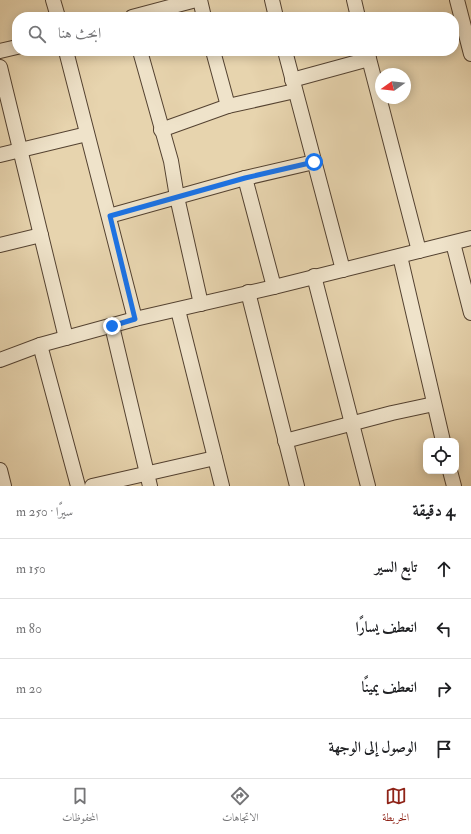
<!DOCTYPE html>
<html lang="ar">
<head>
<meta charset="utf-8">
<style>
	body { margin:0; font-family:"IM FELL Double Pica",Amiri,serif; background:#f2f2f2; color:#202124; direction:rtl }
	.controls { position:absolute; right:12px; bottom:12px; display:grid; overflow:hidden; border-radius:8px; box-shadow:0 2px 10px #0003 }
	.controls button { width:36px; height:36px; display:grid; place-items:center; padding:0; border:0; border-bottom:1px solid #e0e0e0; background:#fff; color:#202124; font:20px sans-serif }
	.compass { position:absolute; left:375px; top:68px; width:36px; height:36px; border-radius:50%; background:#fff; box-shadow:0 2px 10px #0003; rotate:255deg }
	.stop { position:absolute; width:12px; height:12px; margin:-9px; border:3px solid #1a73e8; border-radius:50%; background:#fff }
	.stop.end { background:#1a73e8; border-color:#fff; box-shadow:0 1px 4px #0008 }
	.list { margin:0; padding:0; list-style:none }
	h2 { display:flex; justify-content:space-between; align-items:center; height:52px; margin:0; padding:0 16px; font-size:17px }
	h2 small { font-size:13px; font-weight:400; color:#757577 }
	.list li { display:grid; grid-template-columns:26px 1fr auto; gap:12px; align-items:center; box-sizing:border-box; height:60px; padding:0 16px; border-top:1px solid #e0e0e0 }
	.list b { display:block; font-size:15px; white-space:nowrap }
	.list em { font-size:13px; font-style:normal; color:#757577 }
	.icon { flex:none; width:22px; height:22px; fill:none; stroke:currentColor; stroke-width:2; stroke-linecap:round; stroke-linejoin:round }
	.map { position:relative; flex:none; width:471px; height:486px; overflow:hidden; direction:ltr }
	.search { position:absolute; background:#fff; box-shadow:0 2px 10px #0003; left:12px; right:12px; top:12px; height:44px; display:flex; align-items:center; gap:10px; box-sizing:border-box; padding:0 14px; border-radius:16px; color:#757577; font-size:15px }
	.sheet { height:292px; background:#fff }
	nav { display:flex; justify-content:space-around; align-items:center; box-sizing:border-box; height:56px; border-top:1px solid #e0e0e0; background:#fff; font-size:11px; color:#757577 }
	nav a { display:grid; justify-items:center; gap:2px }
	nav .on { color:#8f2418 }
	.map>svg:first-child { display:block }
</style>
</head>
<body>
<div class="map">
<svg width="471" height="486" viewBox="0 0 471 486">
	<rect width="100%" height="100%" fill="#e7d4ae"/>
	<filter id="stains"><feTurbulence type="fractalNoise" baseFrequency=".005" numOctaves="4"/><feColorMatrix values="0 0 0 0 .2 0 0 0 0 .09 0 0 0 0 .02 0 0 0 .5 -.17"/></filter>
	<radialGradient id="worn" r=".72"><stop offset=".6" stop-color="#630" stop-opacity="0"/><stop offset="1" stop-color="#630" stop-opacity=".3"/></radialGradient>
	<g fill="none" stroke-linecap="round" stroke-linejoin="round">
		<!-- minor casing -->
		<g stroke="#544231" stroke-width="16">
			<g id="minor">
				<path d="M 53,0 L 58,17"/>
				<path d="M 200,0 L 204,17"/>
				<path d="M 272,0 L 276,17"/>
				<path d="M 354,0 L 358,17"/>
				<path d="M 457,0 L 471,54"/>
				<path d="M 132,17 L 196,0"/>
				<path d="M 0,51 L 17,47"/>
				<path d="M 66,51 L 135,319"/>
				<path d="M 140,51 L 171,161 L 177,197 L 201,304"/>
				<path d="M 213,51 L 228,106"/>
				<path d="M 285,51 L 343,270"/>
				<path d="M 367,51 L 419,251"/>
				<path d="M 0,67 L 66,338"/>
				<path d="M 292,80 L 369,59"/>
				<path d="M 161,130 L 228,106 L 295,91"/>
				<path d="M 0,155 L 87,134"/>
				<path d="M 245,178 L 274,287"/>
				<path d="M 109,216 L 245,178 L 314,162"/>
				<path d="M 453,243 L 471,313"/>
				<path d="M 0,245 L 41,235"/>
				<path d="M 400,256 L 443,441"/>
				<path d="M 314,276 L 368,486"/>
				<path d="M 248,292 L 297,486"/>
				<path d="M 178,310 L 222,486"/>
				<path d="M 112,326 L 150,486"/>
				<path d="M 40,345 L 78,486"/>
				<path d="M 0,360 L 40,345 L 135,319 L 274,287 L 471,238"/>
				<path d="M 285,441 L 392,413 L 434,404"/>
				<path d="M 0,470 L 4,486"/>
				<path d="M 450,471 L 454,486"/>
				<path d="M 92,486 L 215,458"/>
			</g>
		</g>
		<!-- minor -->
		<use href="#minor" stroke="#efe3ca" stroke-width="14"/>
	</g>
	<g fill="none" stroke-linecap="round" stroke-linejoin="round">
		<!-- route -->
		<path stroke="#1a73e8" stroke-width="5" d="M 112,326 L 135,319 L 110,216 L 245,178 L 314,162"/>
	</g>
	<rect width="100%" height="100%" filter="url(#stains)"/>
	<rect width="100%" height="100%" fill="url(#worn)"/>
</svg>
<div class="controls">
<button><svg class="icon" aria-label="locate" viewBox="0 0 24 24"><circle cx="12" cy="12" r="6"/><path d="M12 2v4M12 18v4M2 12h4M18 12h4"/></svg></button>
</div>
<svg class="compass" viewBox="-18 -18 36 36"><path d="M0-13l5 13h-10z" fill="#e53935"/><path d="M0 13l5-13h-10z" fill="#757577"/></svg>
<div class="stop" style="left:314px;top:162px"></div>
<div class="stop end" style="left:112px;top:326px"></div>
<div class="search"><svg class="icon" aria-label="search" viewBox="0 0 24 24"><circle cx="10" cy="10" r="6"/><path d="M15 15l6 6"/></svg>ابحث هنا</div>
</div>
<section class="sheet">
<h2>4 دقيقة<small>سيرًا · 250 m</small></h2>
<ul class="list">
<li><svg class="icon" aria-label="ahead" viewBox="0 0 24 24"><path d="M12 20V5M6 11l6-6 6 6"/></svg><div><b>تابع السير</b></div><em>150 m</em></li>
<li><svg class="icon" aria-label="left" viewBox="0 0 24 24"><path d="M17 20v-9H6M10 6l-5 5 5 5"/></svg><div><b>انعطف يسارًا</b></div><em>80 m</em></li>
<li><svg class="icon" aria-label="right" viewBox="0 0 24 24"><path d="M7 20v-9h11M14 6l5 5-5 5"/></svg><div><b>انعطف يمينًا</b></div><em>20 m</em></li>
<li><svg class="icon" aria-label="arrive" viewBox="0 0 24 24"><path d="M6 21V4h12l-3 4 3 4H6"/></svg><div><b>الوصول إلى الوجهة</b></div></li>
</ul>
</section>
<nav>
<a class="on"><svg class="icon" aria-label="map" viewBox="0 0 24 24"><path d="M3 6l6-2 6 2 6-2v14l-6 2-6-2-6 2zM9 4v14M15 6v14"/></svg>الخريطة</a>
<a><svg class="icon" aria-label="directions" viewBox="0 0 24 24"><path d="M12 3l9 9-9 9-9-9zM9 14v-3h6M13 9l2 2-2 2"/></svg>الاتجاهات</a>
<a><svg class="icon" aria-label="saved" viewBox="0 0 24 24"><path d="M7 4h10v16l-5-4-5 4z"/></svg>المحفوظات</a>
</nav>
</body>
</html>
